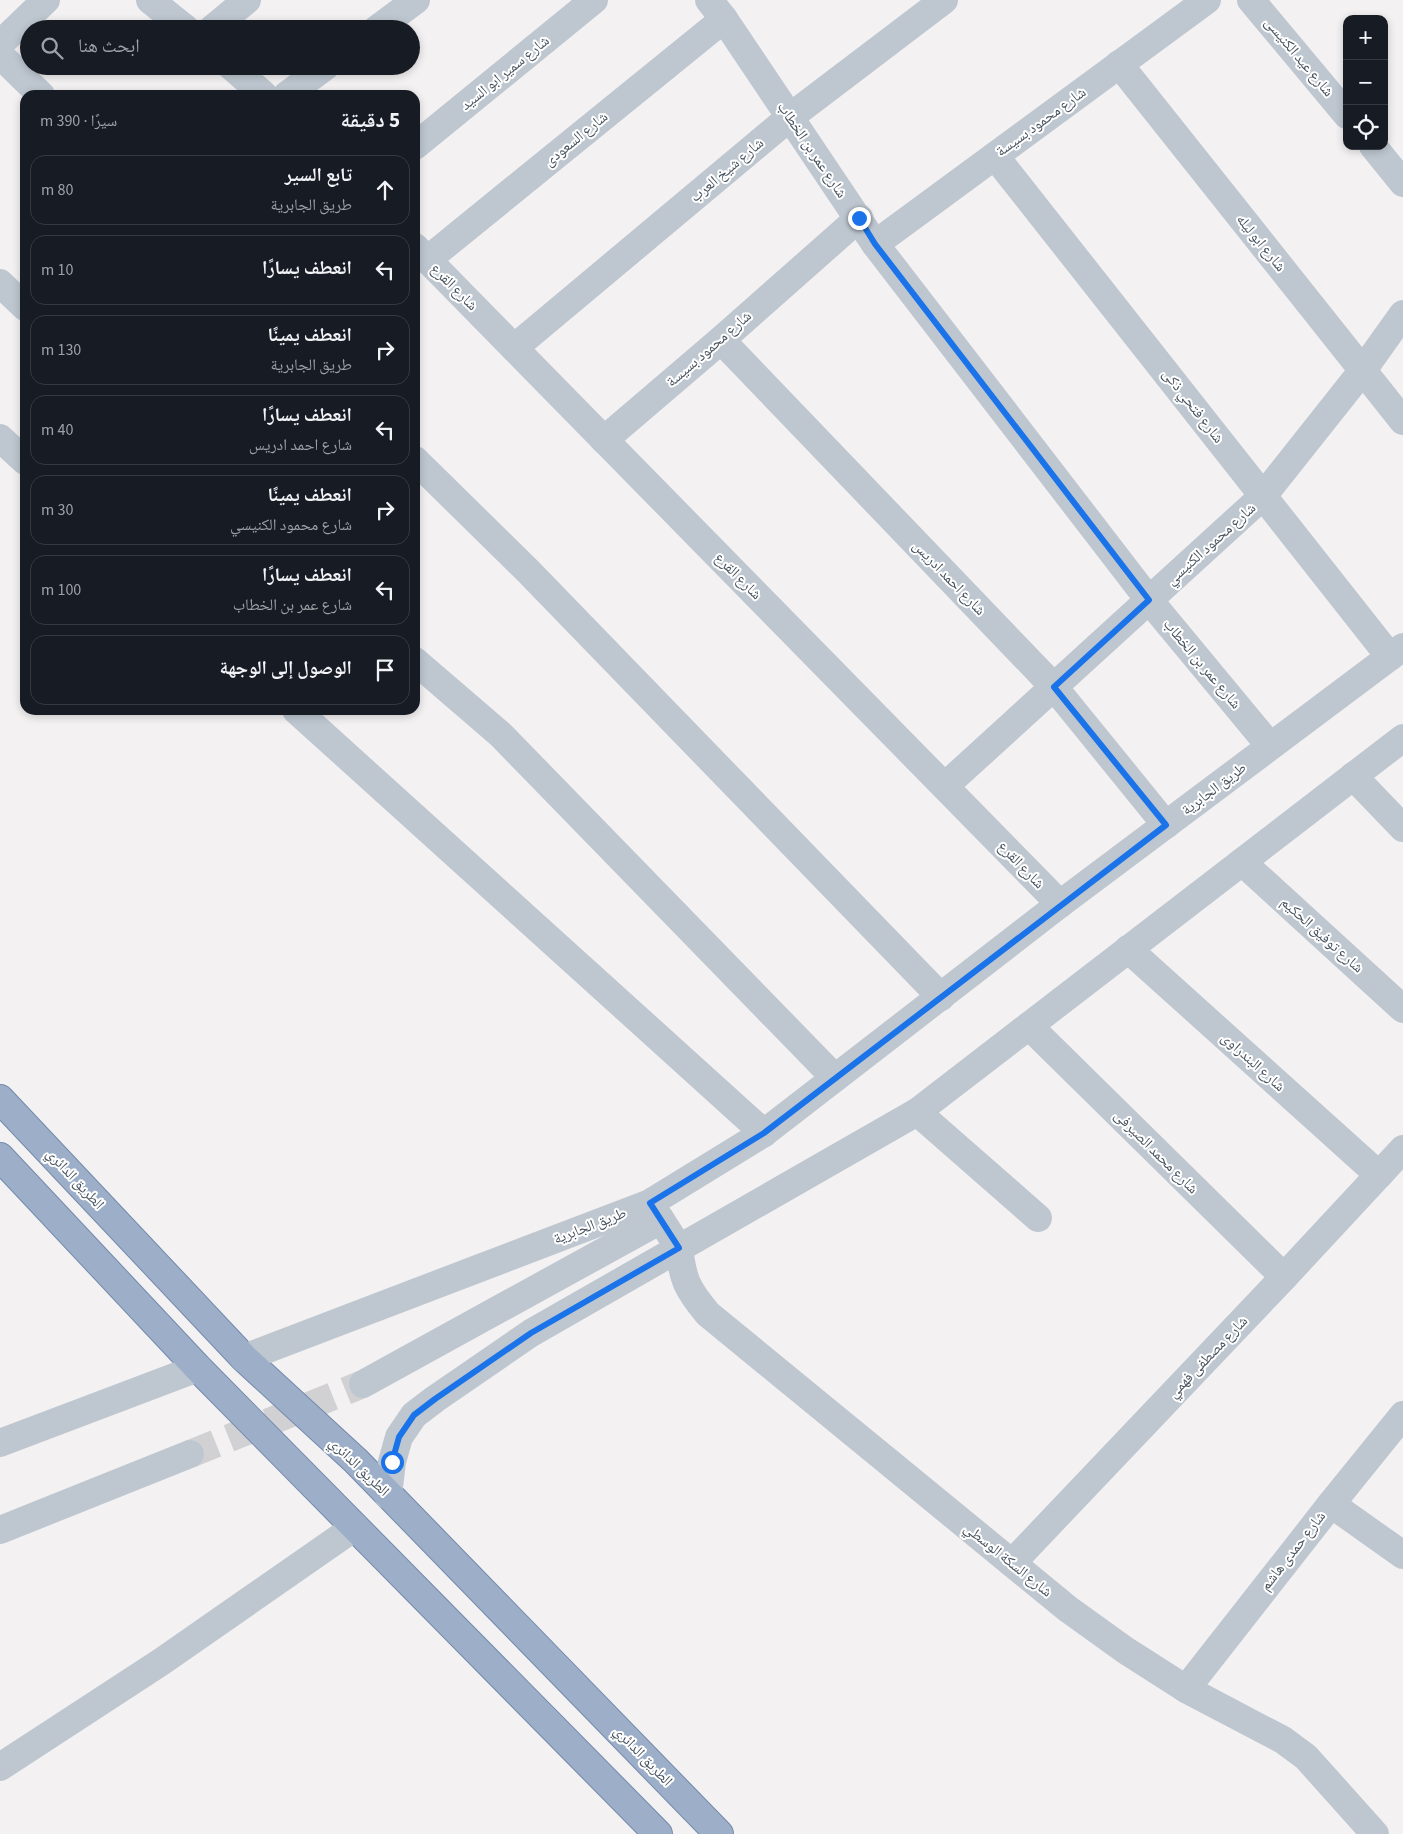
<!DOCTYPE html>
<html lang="ar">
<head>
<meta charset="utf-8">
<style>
	body { margin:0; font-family:"Source Sans 3","Noto Naskh Arabic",sans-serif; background:#20242c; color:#f1f3f6; direction:rtl }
	.controls { position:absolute; right:15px; top:15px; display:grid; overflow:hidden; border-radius:10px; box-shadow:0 2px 8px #0003 }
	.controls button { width:45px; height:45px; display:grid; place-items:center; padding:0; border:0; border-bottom:1px solid #363941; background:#171b24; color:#f1f3f6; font:25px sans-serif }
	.stop { position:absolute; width:15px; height:15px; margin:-11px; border:4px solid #1a73e8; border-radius:50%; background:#fff }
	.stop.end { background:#1a73e8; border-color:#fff; box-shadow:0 1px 5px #0008 }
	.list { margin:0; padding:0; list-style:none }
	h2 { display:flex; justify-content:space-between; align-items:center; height:65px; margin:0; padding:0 20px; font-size:21px }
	h2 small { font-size:16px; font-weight:400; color:#9ea1a6 }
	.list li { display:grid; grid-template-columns:32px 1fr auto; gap:15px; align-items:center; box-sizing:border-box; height:70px; margin:0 10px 10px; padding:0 10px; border:1px solid #363941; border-radius:15px }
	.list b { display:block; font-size:19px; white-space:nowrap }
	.list p { margin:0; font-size:16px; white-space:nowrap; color:#9ea1a6 }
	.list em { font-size:16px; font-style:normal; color:#9ea1a6 }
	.icon { flex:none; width:28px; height:28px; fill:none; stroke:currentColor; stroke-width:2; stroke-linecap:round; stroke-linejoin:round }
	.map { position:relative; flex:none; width:1403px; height:1834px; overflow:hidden; direction:ltr }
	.search { position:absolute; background:#171b24; box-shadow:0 2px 8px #0003; left:20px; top:20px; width:400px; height:55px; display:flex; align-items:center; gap:12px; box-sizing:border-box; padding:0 18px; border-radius:28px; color:#9ea1a6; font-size:19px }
	.panel { position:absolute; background:#171b24; box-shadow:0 2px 8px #0003; left:20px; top:90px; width:400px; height:625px; border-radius:15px; direction:rtl }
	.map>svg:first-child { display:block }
</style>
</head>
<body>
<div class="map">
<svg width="1403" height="1834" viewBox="0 0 1403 1834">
	<rect width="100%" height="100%" fill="#f3f1f1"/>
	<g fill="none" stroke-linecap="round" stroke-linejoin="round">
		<!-- minor-tunnel -->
		<path stroke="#d1d1d4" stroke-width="28" stroke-dasharray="28 14" stroke-linecap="butt" d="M 190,1454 L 363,1384"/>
		<!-- trunk casing -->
		<g stroke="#738aac" stroke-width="30">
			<g id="trunk">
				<path d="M 0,1099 L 244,1358 L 356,1461 L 719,1834"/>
				<path d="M 0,1157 L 198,1368 L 658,1834"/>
			</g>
		</g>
		<!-- minor -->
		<g stroke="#bec7d0" stroke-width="28">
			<path d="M 150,0 L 186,29"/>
			<path d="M 709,0 L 724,19 L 875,244 L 1149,600 L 1270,746"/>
			<path d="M 1251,0 L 1347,115"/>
			<path d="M 212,29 L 247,0"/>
			<path d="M 377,29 L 416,0"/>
			<path d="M 0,44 L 46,0"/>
			<path d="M 0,55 L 41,95"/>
			<path d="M 1119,64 L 1403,421"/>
			<path d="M 231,66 L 264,95"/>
			<path d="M 287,95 L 326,66"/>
			<path d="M 415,146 L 594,0"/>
			<path d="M 1373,146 L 1403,183"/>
			<path d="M 995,156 L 1390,657"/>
			<path d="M 875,244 L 1207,0"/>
			<path d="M 415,247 L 1060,904"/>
			<path d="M 427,260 L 724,19"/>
			<path d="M 0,283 L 25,307"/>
			<path d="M 721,340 L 1054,687 L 1166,825"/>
			<path d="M 514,348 L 790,117 L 944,0"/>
			<path d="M 0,438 L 25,461"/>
			<path d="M 604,440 L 721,340 L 859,218"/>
			<path d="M 415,460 L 528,571 L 941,997"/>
			<path d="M 415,661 L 501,735 L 835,1078"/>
			<path d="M 296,710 L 764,1133"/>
			<path d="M 1353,776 L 1403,828"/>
			<path d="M 945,786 L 1263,496 L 1363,370 L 1403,314"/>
			<path d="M 1242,862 L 1403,1009"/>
			<path d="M 1128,949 L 1379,1175"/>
			<path d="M 1029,1026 L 1284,1277"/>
			<path d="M 917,1112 L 1038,1218"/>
			<path d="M 679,1248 C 683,1280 687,1289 708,1314 L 1068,1609 L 1125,1650 L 1186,1689 L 1283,1740 L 1306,1757 L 1375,1834"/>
			<path d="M 363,1384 L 661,1220"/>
			<path d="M 1331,1504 L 1403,1555"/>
			<path d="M 0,1530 L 190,1454"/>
			<path d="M 1012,1563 L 1284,1277 L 1403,1149"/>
			<path d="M 1186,1689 L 1331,1504 L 1403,1415"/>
			<path d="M 0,1767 L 161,1662 L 355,1527"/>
		</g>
		<!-- tertiary -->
		<g stroke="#bec7d0" stroke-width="28">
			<path d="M 650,1203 L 679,1248"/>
			<path d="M 244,1358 L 650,1203 L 764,1133 L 1060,904 L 1403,647"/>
			<path d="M 0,1443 L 198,1368"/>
			<path d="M 388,1495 L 392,1462 L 399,1437 L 414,1415 L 435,1399 L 531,1333 L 917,1112 L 1403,738"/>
		</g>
		<!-- trunk -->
		<use href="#trunk" stroke="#9caec8" stroke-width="28"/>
	</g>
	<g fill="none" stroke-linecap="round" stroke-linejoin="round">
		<!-- route -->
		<path stroke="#1a73e8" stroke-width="6" d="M 392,1462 L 399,1437 L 414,1415 L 435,1399 L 531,1333 L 679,1248 L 650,1203 L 764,1133 L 1166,825 L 1054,687 L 1149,600 L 875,244 L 859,218"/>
	</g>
	<g text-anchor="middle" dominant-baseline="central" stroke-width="4" stroke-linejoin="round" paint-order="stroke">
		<!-- street labels -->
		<g font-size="15" fill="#48535f" stroke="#fff">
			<text transform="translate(1299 57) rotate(50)">شارع عيد الكنيسى</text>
			<text transform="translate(505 73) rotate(-39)">شارع سمير ابو السيد</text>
			<text transform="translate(1041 122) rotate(-36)">شارع محمود بسيسة</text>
			<text transform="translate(576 139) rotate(-39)">شارع السعودى</text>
			<text transform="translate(812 150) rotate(56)">شارع عمر بن الخطاب</text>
			<text transform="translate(727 170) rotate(-40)">شارع شيخ العرب</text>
			<text transform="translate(1261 243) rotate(51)">شارع ابو ليله</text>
			<text transform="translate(454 287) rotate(45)">شارع القرع</text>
			<text transform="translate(709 349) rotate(-41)">شارع محمود بسيسة</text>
			<text transform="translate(1193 406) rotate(52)">شارع فتحي ذكى</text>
			<text transform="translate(1211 544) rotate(-42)">شارع محمود الكنيسي</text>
			<text transform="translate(738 576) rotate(45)">شارع القرع</text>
			<text transform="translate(949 578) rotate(46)">شارع احمد ادريس</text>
			<text transform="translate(1202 664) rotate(50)">شارع عمر بن الخطاب</text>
			<text transform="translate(1214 789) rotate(-37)">طريق الجابرية</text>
			<text transform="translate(1021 865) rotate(46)">شارع القرع</text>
			<text transform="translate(1322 935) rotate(42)">شارع توفيق الحكيم</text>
			<text transform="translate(1253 1062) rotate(42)">شارع البندراوى</text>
			<text transform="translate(1156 1152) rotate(45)">شارع محمد الصيرفى</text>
			<text transform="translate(75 1179) rotate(47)">الطريق الدائري</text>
			<text transform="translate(590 1226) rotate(-21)">طريق الجابرية</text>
			<text transform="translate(1208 1357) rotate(-46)">شارع مصطفى فهمي</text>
			<text transform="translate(359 1467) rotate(44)">الطريق الدائري</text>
			<text transform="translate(1293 1551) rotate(-52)">شارع حمدى هاشم</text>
			<text transform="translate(1008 1560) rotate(39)">شارع السكة الوسطي</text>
			<text transform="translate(643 1756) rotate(46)">الطريق الدائري</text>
		</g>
	</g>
</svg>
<div class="controls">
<button>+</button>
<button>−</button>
<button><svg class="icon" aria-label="locate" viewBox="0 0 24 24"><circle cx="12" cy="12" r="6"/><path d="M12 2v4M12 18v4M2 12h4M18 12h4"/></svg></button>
</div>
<div class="stop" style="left:392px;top:1462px"></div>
<div class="stop end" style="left:859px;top:218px"></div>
<div class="search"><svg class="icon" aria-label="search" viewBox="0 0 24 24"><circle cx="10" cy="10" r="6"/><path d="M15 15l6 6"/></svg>ابحث هنا</div>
<section class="panel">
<h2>5 دقيقة<small>سيرًا · 390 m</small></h2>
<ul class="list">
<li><svg class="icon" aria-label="ahead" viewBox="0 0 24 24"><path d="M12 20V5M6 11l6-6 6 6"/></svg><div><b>تابع السير</b><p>طريق الجابرية</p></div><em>80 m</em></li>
<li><svg class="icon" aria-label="left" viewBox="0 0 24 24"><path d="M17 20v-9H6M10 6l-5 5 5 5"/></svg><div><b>انعطف يسارًا</b></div><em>10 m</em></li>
<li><svg class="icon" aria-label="right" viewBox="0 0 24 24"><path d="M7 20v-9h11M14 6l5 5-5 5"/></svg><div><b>انعطف يمينًا</b><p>طريق الجابرية</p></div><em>130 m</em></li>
<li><svg class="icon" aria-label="left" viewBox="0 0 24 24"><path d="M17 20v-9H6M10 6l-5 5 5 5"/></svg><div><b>انعطف يسارًا</b><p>شارع احمد ادريس</p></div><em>40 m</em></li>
<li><svg class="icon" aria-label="right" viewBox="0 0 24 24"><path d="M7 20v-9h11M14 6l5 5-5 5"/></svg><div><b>انعطف يمينًا</b><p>شارع محمود الكنيسي</p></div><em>30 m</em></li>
<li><svg class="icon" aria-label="left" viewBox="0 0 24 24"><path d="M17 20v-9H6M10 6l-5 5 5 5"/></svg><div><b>انعطف يسارًا</b><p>شارع عمر بن الخطاب</p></div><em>100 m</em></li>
<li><svg class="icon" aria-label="arrive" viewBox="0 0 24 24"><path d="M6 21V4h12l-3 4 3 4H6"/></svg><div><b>الوصول إلى الوجهة</b></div></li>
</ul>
</section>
</div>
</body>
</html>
